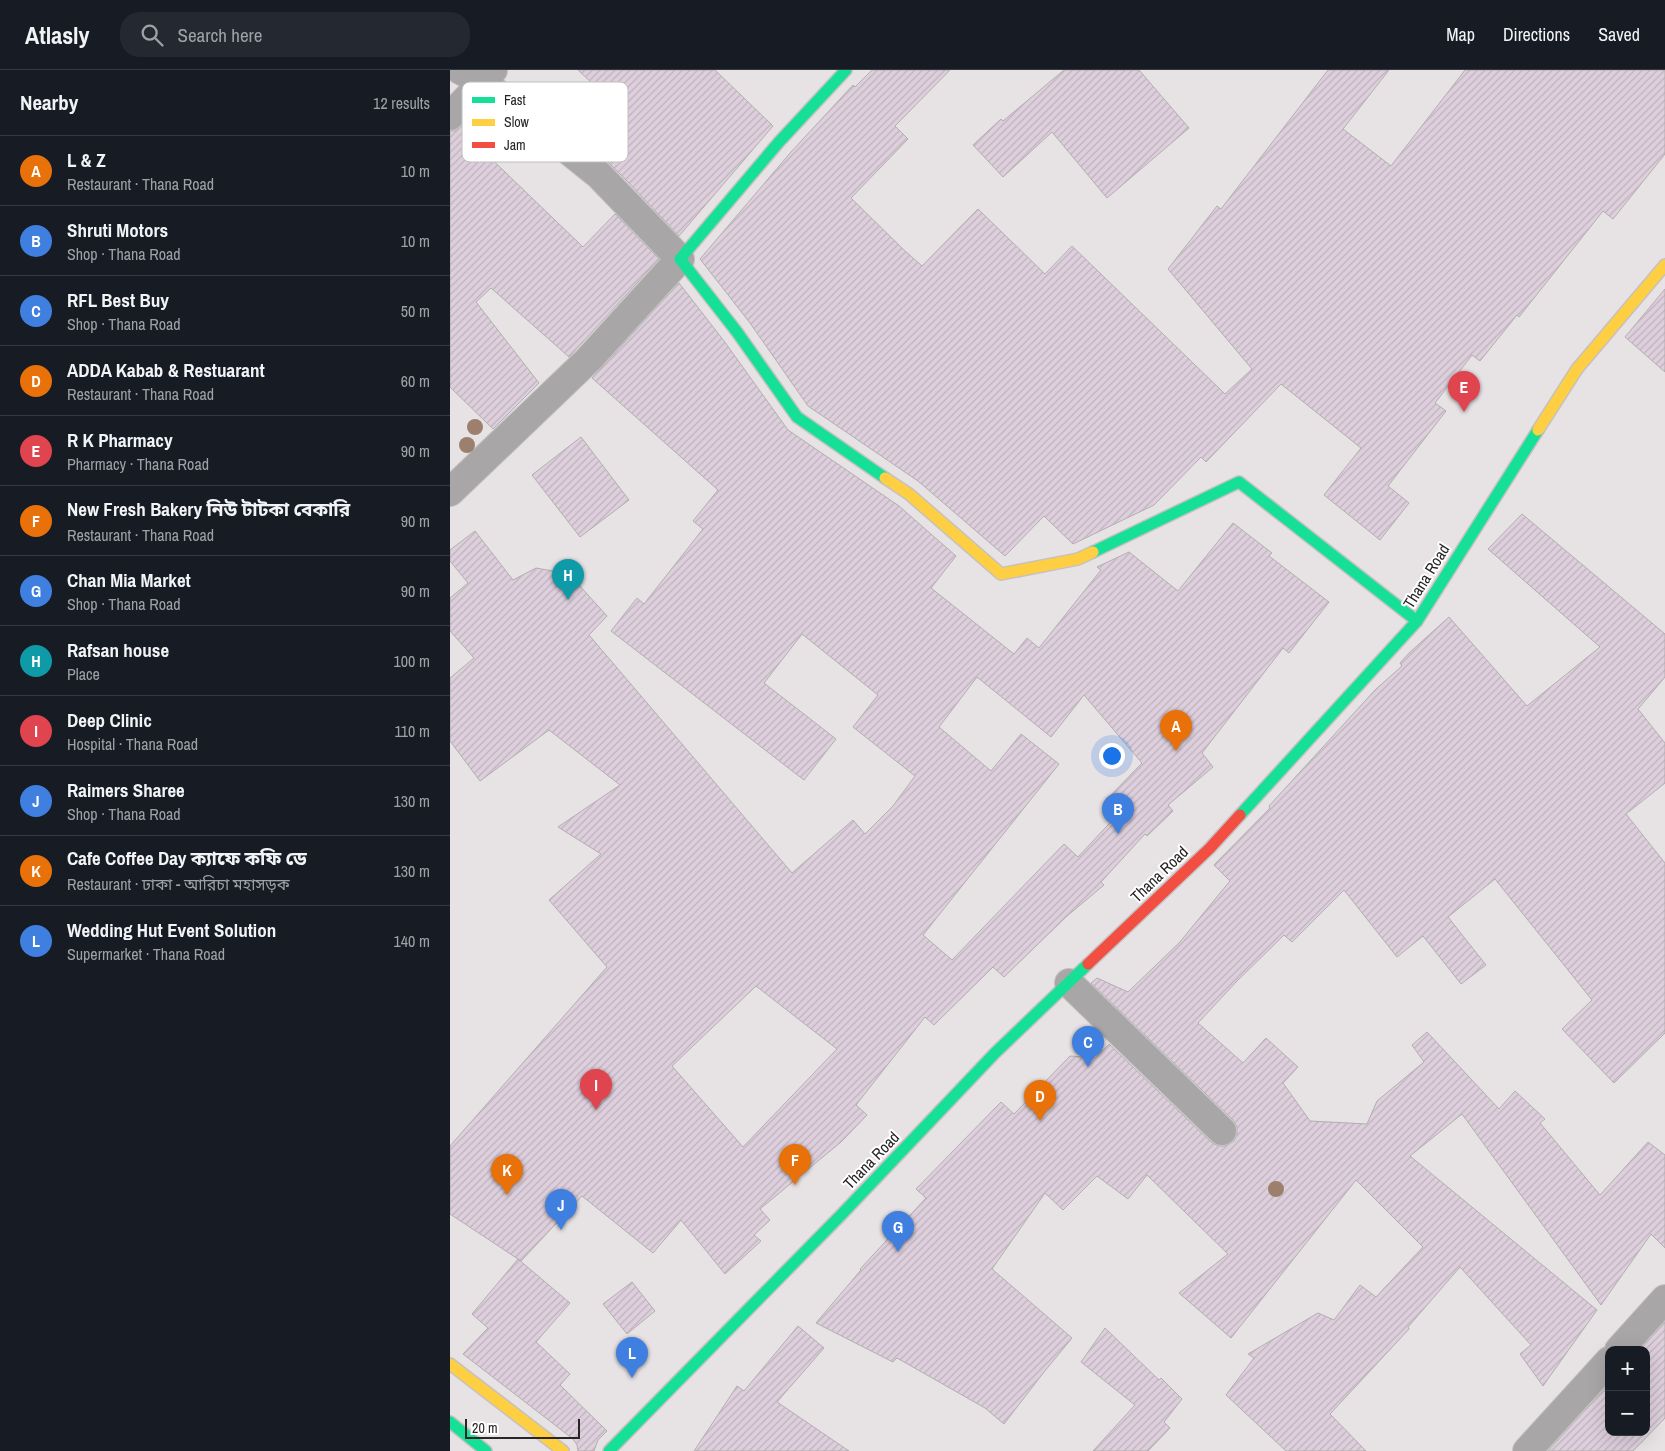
<!DOCTYPE html>
<html lang="en">
<head>
<meta charset="utf-8">
<style>
	body { margin:0; font-family:"Archivo Narrow","Noto Sans Bengali",sans-serif; background:#242831; color:#f1f3f6 }
	.controls { position:absolute; right:15px; bottom:15px; display:grid; overflow:hidden; border-radius:10px; box-shadow:0 5px 20px #0002 }
	.controls button { width:45px; height:45px; display:grid; place-items:center; padding:0; border:0; border-bottom:1px solid #363941; background:#171b24; color:#f1f3f6; font:25px sans-serif }
	.scale { position:absolute; left:15px; bottom:12px; width:115px; box-sizing:border-box; padding-left:5px; border:2px solid #282526; border-top:0; font-size:14px; line-height:18px; white-space:nowrap; color:#282526; -webkit-text-stroke:4px #fff; paint-order:stroke }
	.you { position:absolute; left:661px; top:685px; width:18px; height:18px; margin:-12px; border:4px solid #fff; border-radius:50%; background:#1a73e8; box-shadow:0 0 0 8px #1a73e833 }
	.badge { display:grid; place-items:center; width:32px; height:32px; border-radius:50%; background:#1a73e8; color:#fff; font-size:16px; font-weight:700 }
	.pin { position:absolute; translate:-50% -41px; filter:drop-shadow(0 1px 2px #0008) }
	.pin::after { content:''; position:absolute; top:26px; width:18px; height:15px; background:inherit; clip-path:polygon(0 0,100% 0,50% 100%) }
	.list { margin:0; padding:0; list-style:none }
	h2 { display:flex; justify-content:space-between; align-items:center; height:65px; margin:0; padding:0 20px; font-size:21px }
	h2 small { font-size:16px; font-weight:400; color:#9ea1a6 }
	.list li { display:grid; grid-template-columns:32px 1fr auto; gap:15px; align-items:center; box-sizing:border-box; height:70px; padding:0 20px; border-top:1px solid #363941 }
	.list b { display:block; font-size:19px; white-space:nowrap }
	.list p { margin:0; font-size:16px; white-space:nowrap; color:#9ea1a6 }
	.list em { font-size:16px; font-style:normal; color:#9ea1a6 }
	.icon { flex:none; width:28px; height:28px; fill:none; stroke:currentColor; stroke-width:2; stroke-linecap:round; stroke-linejoin:round }
	.map { position:relative; flex:none; width:1215px; height:1381px; overflow:hidden }
	header { display:flex; align-items:center; gap:30px; box-sizing:border-box; height:70px; padding:0 25px; background:#171b24; border-bottom:1px solid #363941 }
	header strong { font-size:24px }
	nav { display:flex; gap:28px; margin-inline-start:auto; font-size:18px }
	.search { width:350px; height:45px; background:#242831; display:flex; align-items:center; gap:12px; box-sizing:border-box; padding:0 18px; border-radius:20px; color:#9ea1a6; font-size:19px }
	main { display:flex }
	aside { flex:1; background:#171b24 }
	.map>svg:first-child { display:block }
</style>
</head>
<body>
<header>
<strong>Atlasly</strong>
<div class="search"><svg class="icon" aria-label="search" viewBox="0 0 24 24"><circle cx="10" cy="10" r="6"/><path d="M15 15l6 6"/></svg>Search here</div>
<nav><a>Map</a><a>Directions</a><a>Saved</a></nav>
</header>
<main>
<aside>
<h2>Nearby<small>12 results</small></h2>
<ul class="list">
<li><span class="badge" style="background:#e8710a">A</span><div><b>L &amp; Z</b><p>Restaurant · Thana Road</p></div><em>10 m</em></li>
<li><span class="badge" style="background:#3f7fe0">B</span><div><b>Shruti Motors</b><p>Shop · Thana Road</p></div><em>10 m</em></li>
<li><span class="badge" style="background:#3f7fe0">C</span><div><b>RFL Best Buy</b><p>Shop · Thana Road</p></div><em>50 m</em></li>
<li><span class="badge" style="background:#e8710a">D</span><div><b>ADDA Kabab &amp; Restuarant</b><p>Restaurant · Thana Road</p></div><em>60 m</em></li>
<li><span class="badge" style="background:#e0444e">E</span><div><b>R K Pharmacy</b><p>Pharmacy · Thana Road</p></div><em>90 m</em></li>
<li><span class="badge" style="background:#e8710a">F</span><div><b>New Fresh Bakery নিউ টাটকা বেকারি</b><p>Restaurant · Thana Road</p></div><em>90 m</em></li>
<li><span class="badge" style="background:#3f7fe0">G</span><div><b>Chan Mia Market</b><p>Shop · Thana Road</p></div><em>90 m</em></li>
<li><span class="badge" style="background:#0f9aa8">H</span><div><b>Rafsan house</b><p>Place</p></div><em>100 m</em></li>
<li><span class="badge" style="background:#e0444e">I</span><div><b>Deep Clinic</b><p>Hospital · Thana Road</p></div><em>110 m</em></li>
<li><span class="badge" style="background:#3f7fe0">J</span><div><b>Raimers Sharee</b><p>Shop · Thana Road</p></div><em>130 m</em></li>
<li><span class="badge" style="background:#e8710a">K</span><div><b>Cafe Coffee Day ক্যাফে কফি ডে</b><p>Restaurant · ঢাকা - আরিচা মহাসড়ক</p></div><em>130 m</em></li>
<li><span class="badge" style="background:#3f7fe0">L</span><div><b>Wedding Hut Event Solution</b><p>Supermarket · Thana Road</p></div><em>140 m</em></li>
</ul>
</aside>
<div class="map">
<svg width="1215" height="1381" viewBox="0 0 1215 1381">
	<defs>
		<pattern id="building-hatch" width="6" height="6" patternUnits="userSpaceOnUse" patternTransform="scale(1.25)"><rect width="6" height="6" fill="#decfdc"/><path d="M-1 1l2-2M0 6l6-6M5 7l2-2" fill="none" stroke="#beb2bd"/></pattern>
	</defs>
	<rect width="100%" height="100%" fill="#e7e2e4"/>
	<!-- building -->
	<g fill="url(#building-hatch)" stroke="#b2afb0" fill-rule="evenodd">
		<path d="M 128,0 L 265,0 L 323,56 L 229,166 L 177,111 L 114,48 L 145,16 Z"/>
		<path d="M 422,0 L 500,0 L 445,56 L 458,69 L 401,128 L 454,180 L 472,196 L 528,139 L 595,204 L 622,176 L 775,324 L 802,299 L 718,199 L 767,136 L 771,139 L 878,0 L 939,0 L 893,59 L 941,96 L 1015,0 L 1215,0 L 1215,84 L 1163,149 L 1153,141 L 1069,247 L 1067,245 L 1030,291 L 1022,285 L 985,333 L 996,341 L 938,416 L 959,433 L 930,470 L 874,425 L 911,378 L 831,314 L 756,392 L 751,387 L 704,435 L 623,474 L 594,446 L 555,486 L 468,411 L 358,336 L 300,253 L 250,189 L 341,82 L 403,15 L 405,17 Z"/>
		<path d="M 614,0 L 689,0 L 739,58 L 657,128 L 602,62 L 553,107 L 523,75 L 551,49 L 553,51 Z"/>
		<path d="M 28,40 L 48,59 L 30,78 L 133,177 L 165,144 L 209,189 L 119,287 L 41,218 L 26,232 L 89,313 L 43,359 L 0,317 L 0,61 L 5,61 L 11,57 Z"/>
		<path d="M 229,213 L 274,271 L 338,360 L 449,436 L 506,486 L 481,518 L 564,584 L 577,568 L 589,578 L 651,500 L 647,497 L 679,482 L 728,521 L 783,453 L 822,483 L 819,486 L 879,532 L 839,583 L 833,578 L 752,683 L 763,697 L 718,735 L 723,741 L 697,766 L 695,764 L 651,812 L 654,815 L 617,846 L 554,907 L 543,897 L 484,955 L 475,947 L 406,1035 L 417,1045 L 391,1072 L 310,1139 L 320,1150 L 304,1165 L 311,1171 L 275,1204 L 231,1150 L 203,1183 L 132,1126 L 71,1191 L 68,1189 L 120,1233 L 86,1272 L 120,1304 L 110,1315 L 157,1361 L 148,1370 L 144,1381 L 128,1381 L 127,1375 L 123,1369 L 13,1284 L 38,1258 L 22,1244 L 68,1189 L 0,1144 L 0,1076 L 157,897 L 99,830 L 151,784 L 108,757 L 170,715 L 99,660 L 30,711 L 0,671 L 0,608 L 24,588 L 0,561 L 0,528 L 18,513 L 0,491 L 0,480 L 25,461 L 63,510 L 86,498 L 119,504 L 157,546 L 139,565 L 342,803 L 403,750 L 415,764 L 443,736 L 465,706 L 403,657 L 428,625 L 352,564 L 314,613 L 386,669 L 354,710 L 161,561 L 187,528 L 194,534 L 253,459 L 243,451 L 268,420 L 142,308 ZM 527,607 L 601,667 L 634,625 L 692,693 L 658,728 L 671,741 L 628,787 L 614,774 L 502,890 L 473,865 L 609,694 L 571,664 L 541,701 L 489,657 ZM 306,916 L 387,979 L 293,1077 L 222,996 Z"/>
		<path d="M 1215,219 L 1215,302 L 1175,267 Z"/>
		<path d="M 131,367 L 179,430 L 130,467 L 82,405 Z"/>
		<path d="M 1072,444 L 1215,564 L 1215,607 L 1188,639 L 1215,673 L 1215,713 L 1176,744 L 1215,793 L 1215,963 L 1164,1013 L 1112,959 L 1142,930 L 1045,809 L 998,847 L 1036,895 L 1011,914 L 973,866 L 947,887 L 894,820 L 842,872 L 834,865 L 787,911 L 748,953 L 793,993 L 816,968 L 848,997 L 833,1013 L 860,1051 L 917,1054 L 927,1031 L 974,992 L 962,975 L 977,962 L 1049,1039 L 1065,1021 L 1095,1049 L 1090,1053 L 1150,1125 L 1198,1072 L 1215,1085 L 1215,1178 L 1201,1164 L 1151,1235 L 1012,1044 L 960,1086 L 1147,1240 L 1093,1316 L 1070,1284 L 1081,1275 L 1010,1197 L 958,1257 L 959,1259 L 880,1344 L 916,1381 L 836,1381 L 776,1325 L 804,1288 L 798,1284 L 868,1243 L 884,1250 L 910,1215 L 926,1227 L 973,1177 L 906,1110 L 781,1268 L 729,1223 L 778,1184 L 697,1105 L 678,1129 L 647,1106 L 613,1140 L 595,1123 L 542,1199 L 622,1268 L 594,1302 L 554,1354 L 535,1338 L 447,1288 L 443,1292 L 366,1253 L 411,1200 L 410,1199 L 476,1128 L 466,1119 L 551,1032 L 564,1044 L 620,986 L 645,988 L 659,974 L 761,1072 L 768,1076 L 776,1076 L 784,1071 L 787,1064 L 787,1057 L 783,1050 L 641,913 L 647,908 L 678,922 L 729,873 L 780,811 L 764,795 L 820,738 L 819,736 L 925,620 L 952,596 L 950,593 L 959,583 L 999,547 L 1077,636 L 1150,577 L 1038,479 Z"/>
		<path d="M 182,1212 L 205,1241 L 177,1264 L 153,1234 Z"/>
		<path d="M 1215,1252 L 1215,1348 L 1183,1381 L 1098,1381 L 1159,1314 L 1159,1362 L 1196,1362 L 1196,1280 L 1190,1280 Z"/>
		<path d="M 348,1256 L 374,1278 L 327,1332 L 399,1381 L 244,1381 L 287,1316 L 294,1321 Z"/>
		<path d="M 655,1258 L 709,1310 L 711,1308 L 732,1329 L 714,1352 L 720,1358 L 698,1381 L 643,1381 L 685,1335 L 631,1292 Z"/>
	</g>
	<g fill="none" stroke-linecap="round" stroke-linejoin="round">
		<!-- street casing -->
		<g stroke="#c4c1c2" stroke-width="30">
			<g id="street">
				<path d="M 0,46 L 33,12 L 10,0"/>
				<path d="M 0,422 L 138,290 L 230,189 L 149,105 L 33,12 L 43,0"/>
				<path d="M 619,913 L 772,1061"/>
				<path d="M 1169,1280 L 1215,1229"/>
				<path d="M 1077,1381 L 1159,1291"/>
			</g>
		</g>
		<!-- fast casing -->
		<g stroke="#c4c1c2" stroke-width="14">
			<g id="fast">
				<path d="M 396,0 L 329,72 L 230,189 L 287,262 L 347,347 L 435,408"/>
				<path d="M 643,482 L 789,412 L 967,551"/>
				<path d="M 790,745 L 967,551 L 1088,360"/>
				<path d="M 0,1352 L 36,1381"/>
				<path d="M 159,1381 L 392,1144 L 545,983 L 638,894"/>
			</g>
		</g>
		<!-- slow casing -->
		<g stroke="#c4c1c2" stroke-width="14">
			<g id="slow">
				<path d="M 1088,360 L 1127,299 L 1215,195"/>
				<path d="M 435,408 L 459,424 L 551,504 L 628,489 L 643,482"/>
				<path d="M 0,1294 L 113,1381"/>
			</g>
		</g>
		<!-- jam casing -->
		<g stroke="#c4c1c2" stroke-width="14">
			<path id="jam" d="M 638,894 L 760,778 L 790,745"/>
		</g>
		<!-- street -->
		<use href="#street" stroke="#a8a6a6" stroke-width="28"/>
		<!-- fast -->
		<use href="#fast" stroke="#16e098" stroke-width="11"/>
		<!-- slow -->
		<use href="#slow" stroke="#ffcf43" stroke-width="11"/>
		<!-- jam -->
		<use href="#jam" stroke="#f24e42" stroke-width="11"/>
	</g>
	<!-- trees -->
	<g fill="#9c806d">
		<circle cx="25" cy="357" r="8"/>
		<circle cx="17" cy="375" r="8"/>
		<circle cx="826" cy="1119" r="8"/>
	</g>
	<g text-anchor="middle" dominant-baseline="central" stroke-width="4" stroke-linejoin="round" paint-order="stroke">
		<!-- street labels -->
		<g font-size="16" fill="#282526" stroke="#fff">
			<text transform="translate(976 506) rotate(-58)">Thana Road</text>
			<text transform="translate(709 804) rotate(-44)">Thana Road</text>
			<text transform="translate(421 1090) rotate(-46)">Thana Road</text>
		</g>
	</g>
	<!-- legend -->
	<rect x="12" y="12" width="166" height="80" rx="8" fill="#fff" stroke="#bebebe" stroke-width="1"/>
	<rect x="22" y="27" width="23" height="6" fill="#16e098"/>
	<rect x="22" y="49" width="23" height="7" fill="#ffcf43"/>
	<rect x="22" y="72" width="23" height="6" fill="#f24e42"/>
	<g font-size="14" fill="#282526">
		<text x="54" y="35">Fast</text>
		<text x="54" y="57">Slow</text>
		<text x="54" y="80">Jam</text>
	</g>
</svg>
<div class="controls">
<button>+</button>
<button>−</button>
</div>
<div class="scale">20 m</div>
<div class="you"></div>
<div class="pin badge" style="left:726px;top:681px;background:#e8710a">A</div>
<div class="pin badge" style="left:668px;top:764px;background:#3f7fe0">B</div>
<div class="pin badge" style="left:638px;top:997px;background:#3f7fe0">C</div>
<div class="pin badge" style="left:590px;top:1051px;background:#e8710a">D</div>
<div class="pin badge" style="left:1014px;top:342px;background:#e0444e">E</div>
<div class="pin badge" style="left:345px;top:1115px;background:#e8710a">F</div>
<div class="pin badge" style="left:448px;top:1182px;background:#3f7fe0">G</div>
<div class="pin badge" style="left:118px;top:530px;background:#0f9aa8">H</div>
<div class="pin badge" style="left:146px;top:1040px;background:#e0444e">I</div>
<div class="pin badge" style="left:111px;top:1160px;background:#3f7fe0">J</div>
<div class="pin badge" style="left:57px;top:1125px;background:#e8710a">K</div>
<div class="pin badge" style="left:182px;top:1308px;background:#3f7fe0">L</div>
</div>
</main>
</body>
</html>
